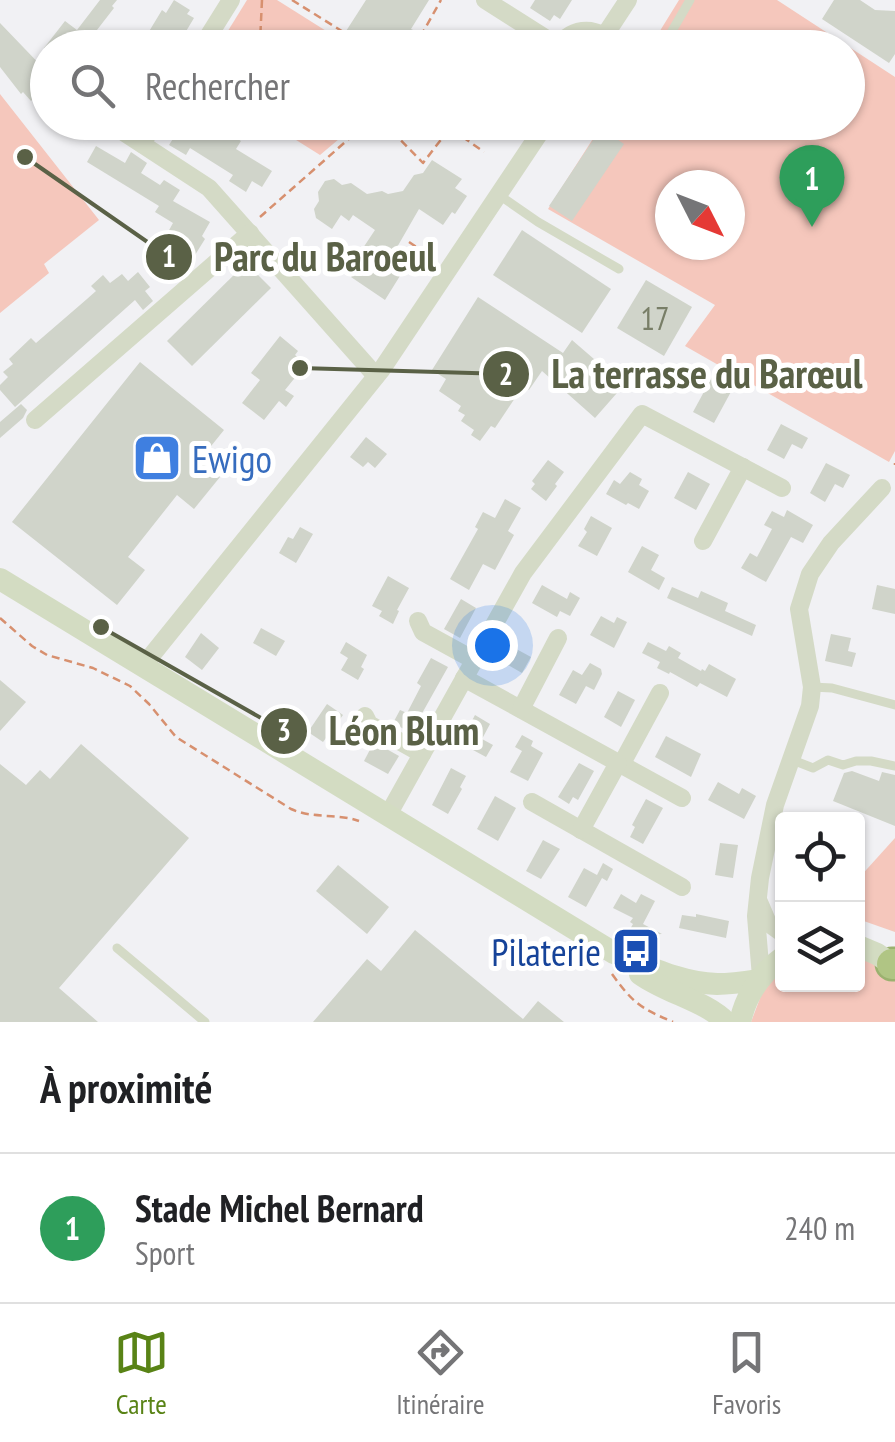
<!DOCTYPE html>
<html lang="fr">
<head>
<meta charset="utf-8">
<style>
	body { margin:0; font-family:"PT Sans Narrow",sans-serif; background:#f2f2f2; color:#202124 }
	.controls { position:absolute; right:30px; bottom:30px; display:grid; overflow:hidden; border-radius:10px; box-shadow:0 2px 8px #0004 }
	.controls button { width:90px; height:90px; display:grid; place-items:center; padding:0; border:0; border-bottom:2px solid #e0e0e0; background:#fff; color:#202124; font:50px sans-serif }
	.compass { position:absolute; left:655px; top:170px; width:90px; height:90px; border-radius:50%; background:#fff; box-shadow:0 2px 8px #0004; rotate:132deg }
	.you { position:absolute; left:492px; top:645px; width:35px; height:35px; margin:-25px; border:8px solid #fff; border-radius:50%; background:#1a73e8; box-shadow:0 0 0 15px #1a73e833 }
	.badge { display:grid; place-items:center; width:65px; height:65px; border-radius:50%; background:#598316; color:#fff; font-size:32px; font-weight:700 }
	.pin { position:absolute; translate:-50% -82px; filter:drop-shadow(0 2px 5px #0008) }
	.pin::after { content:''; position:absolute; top:52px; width:35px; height:30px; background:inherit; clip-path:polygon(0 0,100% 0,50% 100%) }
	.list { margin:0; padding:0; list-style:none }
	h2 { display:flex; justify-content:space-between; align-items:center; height:130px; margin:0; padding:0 40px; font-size:42px }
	h2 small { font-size:32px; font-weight:400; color:#757577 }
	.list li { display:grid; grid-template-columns:65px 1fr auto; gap:30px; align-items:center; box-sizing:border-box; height:150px; padding:0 40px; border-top:2px solid #e0e0e0 }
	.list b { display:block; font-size:38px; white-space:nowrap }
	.list p { margin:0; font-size:32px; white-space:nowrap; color:#757577 }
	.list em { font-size:32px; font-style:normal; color:#757577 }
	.icon { flex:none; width:55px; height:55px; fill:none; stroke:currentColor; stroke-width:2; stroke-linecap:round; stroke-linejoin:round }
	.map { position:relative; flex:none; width:895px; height:1022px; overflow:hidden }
	.search { position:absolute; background:#fff; box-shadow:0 2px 8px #0004; left:30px; right:30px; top:30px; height:110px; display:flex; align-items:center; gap:25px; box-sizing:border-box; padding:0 35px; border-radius:55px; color:#757577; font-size:38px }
	.sheet { height:280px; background:#fff }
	nav { display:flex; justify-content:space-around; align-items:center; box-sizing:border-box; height:140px; border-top:2px solid #e0e0e0; background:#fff; font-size:28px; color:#757577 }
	nav a { display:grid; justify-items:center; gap:5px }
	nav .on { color:#598316 }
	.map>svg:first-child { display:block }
</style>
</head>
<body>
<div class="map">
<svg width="895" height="1022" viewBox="0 0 895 1022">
	<rect width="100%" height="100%" fill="#f1f1f4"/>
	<!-- green -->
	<g fill="#f5c7bc" fill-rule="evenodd">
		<path d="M 247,0 L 277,0 L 331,34 L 334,47 L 218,47 Z"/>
		<path d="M 679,0 L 777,0 L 895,77 L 895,451 L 889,462 L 685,346 L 715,305 L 548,209 L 603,123 L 848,122 L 848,48 L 650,47 ZM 670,185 L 730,185 L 730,245 L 670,245 Z"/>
		<path d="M 0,94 L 99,220 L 44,264 L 49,273 L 0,313 Z"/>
		<path d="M 269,123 L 358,123 L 320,155 Z"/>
		<path d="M 895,838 L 895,932 L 858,919 L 858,879 Z"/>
		<path d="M 858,956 L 886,971 L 895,980 L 895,1022 L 751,1022 L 762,993 L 782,969 L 782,984 L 858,984 Z"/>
	</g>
	<!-- building -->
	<g fill="#d0d4ca">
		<path d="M 100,0 L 117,0 L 112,6 L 114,8 L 83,48 L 44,48 L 65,21 L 77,30 Z"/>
		<path d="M 174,0 L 190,10 L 187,14 L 194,18 L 176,48 L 139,48 L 162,10 L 166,13 Z"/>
		<path d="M 366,0 L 429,0 L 411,29 L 415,31 L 405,48 L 348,48 L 339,42 Z"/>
		<path d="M 535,0 L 572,0 L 560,19 L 554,15 L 550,21 L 530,8 Z"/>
		<path d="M 834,0 L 860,0 L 875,10 L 895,11 L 895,54 L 889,63 L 822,19 Z"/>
		<path d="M 0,23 L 48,73 L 48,85 L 31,101 L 23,92 L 21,94 L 0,67 Z"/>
		<path d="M 167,122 L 193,122 L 212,134 L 217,126 L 241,141 L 236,149 L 272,171 L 262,187 L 252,181 L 246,192 L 229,181 L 233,175 L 190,148 L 186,155 L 169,145 L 176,134 L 166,128 Z"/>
		<path d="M 601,128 L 624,144 L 572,221 L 549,206 Z"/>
		<path d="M 96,146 L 125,163 L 131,152 L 147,163 L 141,173 L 160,185 L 164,180 L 180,190 L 173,201 L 210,222 L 202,236 L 205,239 L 195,255 L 183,247 L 186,243 L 168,232 L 173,223 L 155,212 L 159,206 L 87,162 Z"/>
		<path d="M 432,160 L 462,179 L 455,188 L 467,196 L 455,214 L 452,212 L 443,225 L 419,209 L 396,249 L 408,257 L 399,269 L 403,271 L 385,300 L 351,277 L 360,264 L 355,260 L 375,230 L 353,215 L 349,221 L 341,215 L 332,229 L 316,218 L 314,209 L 319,201 L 318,192 L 325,181 L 334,179 L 342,185 L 351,183 L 367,194 L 382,191 L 388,194 L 403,191 L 414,175 L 423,173 Z"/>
		<path d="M 522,230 L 611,289 L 582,333 L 493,275 Z"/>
		<path d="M 246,263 L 271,288 L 192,366 L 167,341 Z"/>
		<path d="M 138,272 L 150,287 L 145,291 L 153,301 L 143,310 L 135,300 L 15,407 L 0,390 L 0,385 L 8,377 L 3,372 L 13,364 L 9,359 L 31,338 L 36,343 L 87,299 L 96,291 L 91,286 L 103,275 L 110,283 L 122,274 L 128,281 Z"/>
		<path d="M 646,280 L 692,307 L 664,356 L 617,328 Z"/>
		<path d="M 478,297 L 563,353 L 572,340 L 624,385 L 595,418 L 542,371 L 529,390 L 523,386 L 495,428 L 491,426 L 480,441 L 471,435 L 474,430 L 461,421 L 465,415 L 458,411 L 461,406 L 439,391 L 446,379 L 432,370 Z"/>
		<path d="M 280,336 L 298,351 L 295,355 L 306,364 L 285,390 L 294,396 L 286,407 L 279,401 L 264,420 L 242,403 L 260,380 L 251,373 Z"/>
		<path d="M 140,362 L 224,430 L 199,461 L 220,477 L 194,509 L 177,495 L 128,557 L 145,570 L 117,605 L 12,522 Z"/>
		<path d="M 712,377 L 733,388 L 714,423 L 693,412 Z"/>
		<path d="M 21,404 L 27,410 L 23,418 L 0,438 L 0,422 Z"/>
		<path d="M 781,424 L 808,438 L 802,449 L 792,444 L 784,459 L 767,450 Z"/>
		<path d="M 366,437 L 387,454 L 375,468 L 368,462 L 363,467 L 350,457 Z"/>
		<path d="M 548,460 L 564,472 L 555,484 L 557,486 L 546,501 L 531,489 L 535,484 L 532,481 Z"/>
		<path d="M 826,463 L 850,475 L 843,488 L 835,484 L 825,502 L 810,493 Z"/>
		<path d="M 630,472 L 642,479 L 639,485 L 649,491 L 639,509 L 628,503 L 626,505 L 606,494 L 614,480 L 620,484 Z"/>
		<path d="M 688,472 L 710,484 L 696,510 L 674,498 Z"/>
		<path d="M 505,499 L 521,508 L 508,531 L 514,535 L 495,570 L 483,564 L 469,590 L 450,579 L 478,529 L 475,527 L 483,512 L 495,518 Z"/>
		<path d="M 787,510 L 813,525 L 803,543 L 791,537 L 766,582 L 741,568 L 750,553 L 757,557 L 772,529 L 764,525 L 772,511 L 784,517 Z"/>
		<path d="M 591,516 L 612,528 L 597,556 L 578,546 L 587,532 L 584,529 Z"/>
		<path d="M 300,527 L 313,534 L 296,563 L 279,553 L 288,537 L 293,539 Z"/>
		<path d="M 642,546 L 659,555 L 651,570 L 665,578 L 659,590 L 628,572 Z"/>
		<path d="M 388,576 L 409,588 L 397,610 L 399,611 L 393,624 L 379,616 L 382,611 L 372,606 Z"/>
		<path d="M 542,585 L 567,599 L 570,592 L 580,598 L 570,616 L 560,611 L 557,617 L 532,603 Z"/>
		<path d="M 877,585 L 895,589 L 895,614 L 872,609 Z"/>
		<path d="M 672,587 L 698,598 L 701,591 L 728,603 L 725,611 L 756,625 L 752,636 L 667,598 Z"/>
		<path d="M 461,599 L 476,608 L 460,638 L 444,629 Z"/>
		<path d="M 601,616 L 614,623 L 617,617 L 627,622 L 614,648 L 590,635 Z"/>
		<path d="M 261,628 L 285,641 L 276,656 L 253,643 Z"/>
		<path d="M 201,633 L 219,648 L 202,670 L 185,657 Z"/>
		<path d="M 831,634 L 851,638 L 848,651 L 856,653 L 852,667 L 825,661 Z"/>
		<path d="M 346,642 L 367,655 L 361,667 L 364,669 L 358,680 L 341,670 L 348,658 L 340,653 Z"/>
		<path d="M 648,642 L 666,651 L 669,646 L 681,653 L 678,658 L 701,671 L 702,669 L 705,671 L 709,664 L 736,679 L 727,697 L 700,683 L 697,687 L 670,672 L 669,674 L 657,668 L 660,662 L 642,653 Z"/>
		<path d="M 509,645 L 531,657 L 522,673 L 501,661 Z"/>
		<path d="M 431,658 L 448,667 L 411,733 L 393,723 L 400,710 L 407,713 L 421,686 L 417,683 Z"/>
		<path d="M 590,663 L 601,669 L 602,674 L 594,690 L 586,686 L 576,704 L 559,695 L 573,670 L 582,675 Z"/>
		<path d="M 0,680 L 26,702 L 0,731 Z"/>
		<path d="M 618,691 L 635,700 L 621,727 L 604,717 Z"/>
		<path d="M 327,704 L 343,715 L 323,742 L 308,732 Z"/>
		<path d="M 475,715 L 490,724 L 482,739 L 493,745 L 486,757 L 460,743 Z"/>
		<path d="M 522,735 L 533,741 L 531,746 L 543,753 L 528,781 L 510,772 L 522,751 L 515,747 Z"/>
		<path d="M 666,736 L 701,754 L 691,777 L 655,757 Z"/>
		<path d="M 374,742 L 399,756 L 388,774 L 364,761 Z"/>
		<path d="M 81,744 L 189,838 L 59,988 L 98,1022 L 0,1022 L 0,764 L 26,785 L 40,770 L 50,779 Z"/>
		<path d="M 579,763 L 594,771 L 578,800 L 573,797 L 569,804 L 558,797 Z"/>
		<path d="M 451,768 L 466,776 L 460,787 L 462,789 L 448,814 L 432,805 Z"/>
		<path d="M 852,771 L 879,781 L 882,772 L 895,775 L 895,826 L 833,801 L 844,773 Z"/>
		<path d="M 718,782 L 739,794 L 742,788 L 756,796 L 744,819 L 708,800 Z"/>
		<path d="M 495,796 L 516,808 L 498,841 L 477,829 Z"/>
		<path d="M 646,799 L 663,808 L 643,844 L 630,837 L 635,827 L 632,825 Z"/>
		<path d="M 543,840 L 560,849 L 541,879 L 526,871 Z"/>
		<path d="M 720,843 L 738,845 L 733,878 L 715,875 Z"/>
		<path d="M 603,863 L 613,869 L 607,881 L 602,878 L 586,907 L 568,897 L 584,868 L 597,875 Z"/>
		<path d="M 338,865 L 389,907 L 367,934 L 316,891 Z"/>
		<path d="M 621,894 L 636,903 L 641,894 L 655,901 L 643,924 L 662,934 L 637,935 L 629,931 L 633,924 L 630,922 L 633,918 L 613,908 Z"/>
		<path d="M 696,914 L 729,921 L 726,938 L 679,928 L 682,915 L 696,917 Z"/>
		<path d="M 415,930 L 523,1019 L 538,1001 L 564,1022 L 313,1022 L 367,959 L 381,971 Z"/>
	</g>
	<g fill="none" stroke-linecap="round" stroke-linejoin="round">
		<!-- highway casing -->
		<g stroke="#9bb16f" stroke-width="35">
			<path id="highway" d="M 892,964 L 895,964"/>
		</g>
		<!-- path -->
		<g stroke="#d7906f" stroke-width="2.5" stroke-dasharray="8 5" stroke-linecap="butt">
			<path d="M 262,0 L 260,42 L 270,48"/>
			<path d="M 292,0 L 345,33"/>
			<path d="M 330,48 L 340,31"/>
			<path d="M 414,48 L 441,0"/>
			<path d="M 383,122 L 423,163 L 450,128 L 484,152"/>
			<path d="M 260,217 L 368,122"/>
			<path d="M 409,242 L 436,260"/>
			<path d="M 895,463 L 895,465"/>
			<path d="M 0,618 L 32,646 L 47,655 L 93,668 L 130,686 L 149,704 L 176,737 L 291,809 C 313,819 336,813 359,821"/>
			<path d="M 612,974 C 633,1003 640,1008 673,1022"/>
		</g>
		<!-- lane -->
		<g stroke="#d4dac6" stroke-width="9">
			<path d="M 662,48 L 690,0"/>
			<path d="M 499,195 L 538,222 L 619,269"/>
			<path d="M 812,687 L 832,688 L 895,705"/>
			<path d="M 790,759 L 813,768 L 828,760 L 843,765 L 856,761 L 871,761 L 895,766"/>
			<path d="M 117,948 L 205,1022"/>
		</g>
		<!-- street -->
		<g stroke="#d4dac6" stroke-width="18">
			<path d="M 485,0 L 558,46"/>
			<path d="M 605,35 L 628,0"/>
			<path d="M 201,48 L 231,0"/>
			<path d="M 557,48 C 573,25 600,25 615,48"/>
			<path d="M 108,122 L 209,188 L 376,376"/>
			<path d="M 142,144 L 155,122"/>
			<path d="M 35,420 L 250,233"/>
			<path d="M 703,541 L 743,467"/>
			<path d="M 418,621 L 423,632 L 474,660"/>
			<path d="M 143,666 L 382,369 L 547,122"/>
			<path d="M 464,678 L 682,798"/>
			<path d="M 521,709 L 558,638"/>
			<path d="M 365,716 L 369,724 L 422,754"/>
			<path d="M 621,765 L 660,693"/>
			<path d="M 532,802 L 682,887"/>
			<path d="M 388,815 L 523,573 L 642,414 L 782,488"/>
			<path d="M 581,830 L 618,763"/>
			<path d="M 759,902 L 768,923 L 782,933"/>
			<path d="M 761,977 L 756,916 L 760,878 L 775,805 L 810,706 L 812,687 L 799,609 L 810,574 L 831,543 L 882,488"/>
		</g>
		<!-- secondary -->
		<g stroke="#d3dcc2" stroke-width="22">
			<path d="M 0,579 L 614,953 C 647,966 681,983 717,984 C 731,984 745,982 758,980"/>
			<path d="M 858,946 L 877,954 L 895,966"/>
			<path d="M 640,974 C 666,993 706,1001 726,1022"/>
			<path d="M 740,1022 C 746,995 760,974 782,958"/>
		</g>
		<!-- highway -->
		<use href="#highway" stroke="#b0c584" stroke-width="30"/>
	</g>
	<!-- icons -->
	<defs>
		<g id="shop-square" transform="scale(2.5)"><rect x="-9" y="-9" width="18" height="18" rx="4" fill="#3f7fe0" stroke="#fff"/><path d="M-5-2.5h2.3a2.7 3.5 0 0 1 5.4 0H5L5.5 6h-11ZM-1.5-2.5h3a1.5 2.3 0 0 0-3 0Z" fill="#fff"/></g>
		<g id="bus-square" transform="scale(2.5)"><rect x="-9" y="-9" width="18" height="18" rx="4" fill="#1a4fb4" stroke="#fff"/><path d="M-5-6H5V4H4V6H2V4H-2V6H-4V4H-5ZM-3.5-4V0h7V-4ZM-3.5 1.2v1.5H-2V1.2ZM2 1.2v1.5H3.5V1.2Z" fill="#fff"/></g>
	</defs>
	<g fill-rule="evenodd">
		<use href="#shop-square" x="157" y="458"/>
		<use href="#bus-square" x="636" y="951"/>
	</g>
	<g text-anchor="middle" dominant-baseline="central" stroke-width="10" stroke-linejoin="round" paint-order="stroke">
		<!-- number labels -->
		<g font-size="32" fill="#787e67">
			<text x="655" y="318">17</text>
		</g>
		<!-- shop labels -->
		<g font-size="38" fill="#366cbe" stroke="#fff" text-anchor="start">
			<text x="192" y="458">Ewigo</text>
		</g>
		<!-- transit labels -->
		<g font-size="38" fill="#164399" stroke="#fff" text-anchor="end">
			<text x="601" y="951">Pilaterie</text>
		</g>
	</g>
	<!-- callouts -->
	<path fill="none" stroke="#5a6146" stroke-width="4" d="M25 157L169 257M300 368L506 374M101 627L284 731"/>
	<g fill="#5a6146" stroke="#fff" stroke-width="4">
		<circle cx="25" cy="157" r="10"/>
		<circle cx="300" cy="368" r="10"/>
		<circle cx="101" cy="627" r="10"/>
		<circle cx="169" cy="257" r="25"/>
		<circle cx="506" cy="374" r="25"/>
		<circle cx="284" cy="731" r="25"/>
	</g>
	<g font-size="30" text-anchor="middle" font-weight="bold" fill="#fff">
		<text x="169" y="267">1</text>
		<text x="506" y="385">2</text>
		<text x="284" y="741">3</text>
	</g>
	<g font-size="40" text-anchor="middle" font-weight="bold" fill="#5a6146" stroke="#fff" stroke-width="10" stroke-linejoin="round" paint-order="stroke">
		<text x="325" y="271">Parc du Baroeul</text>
		<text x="707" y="388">La terrasse du Barœul</text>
		<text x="404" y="745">Léon Blum</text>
	</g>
</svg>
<div class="controls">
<button><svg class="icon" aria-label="locate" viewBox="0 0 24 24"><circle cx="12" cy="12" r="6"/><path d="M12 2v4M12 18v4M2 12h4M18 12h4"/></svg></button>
<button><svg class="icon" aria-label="layers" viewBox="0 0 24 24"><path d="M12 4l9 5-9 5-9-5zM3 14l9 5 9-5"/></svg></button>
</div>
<svg class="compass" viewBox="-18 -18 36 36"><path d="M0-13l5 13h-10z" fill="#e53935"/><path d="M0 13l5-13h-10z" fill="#757577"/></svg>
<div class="you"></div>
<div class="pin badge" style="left:812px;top:227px;background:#2e9e5b">1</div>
<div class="search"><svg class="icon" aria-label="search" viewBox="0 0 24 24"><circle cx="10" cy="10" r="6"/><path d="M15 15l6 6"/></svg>Rechercher</div>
</div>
<section class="sheet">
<h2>À proximité<small></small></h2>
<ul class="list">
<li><span class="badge" style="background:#2e9e5b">1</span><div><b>Stade Michel Bernard</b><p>Sport</p></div><em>240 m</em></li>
</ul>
</section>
<nav>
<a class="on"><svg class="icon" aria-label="map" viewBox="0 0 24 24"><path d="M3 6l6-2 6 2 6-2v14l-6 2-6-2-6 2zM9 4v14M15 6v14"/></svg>Carte</a>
<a><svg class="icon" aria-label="directions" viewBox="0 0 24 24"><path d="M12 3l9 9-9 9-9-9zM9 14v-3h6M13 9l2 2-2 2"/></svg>Itinéraire</a>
<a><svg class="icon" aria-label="saved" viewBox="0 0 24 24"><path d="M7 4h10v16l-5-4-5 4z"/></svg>Favoris</a>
</nav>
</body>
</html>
